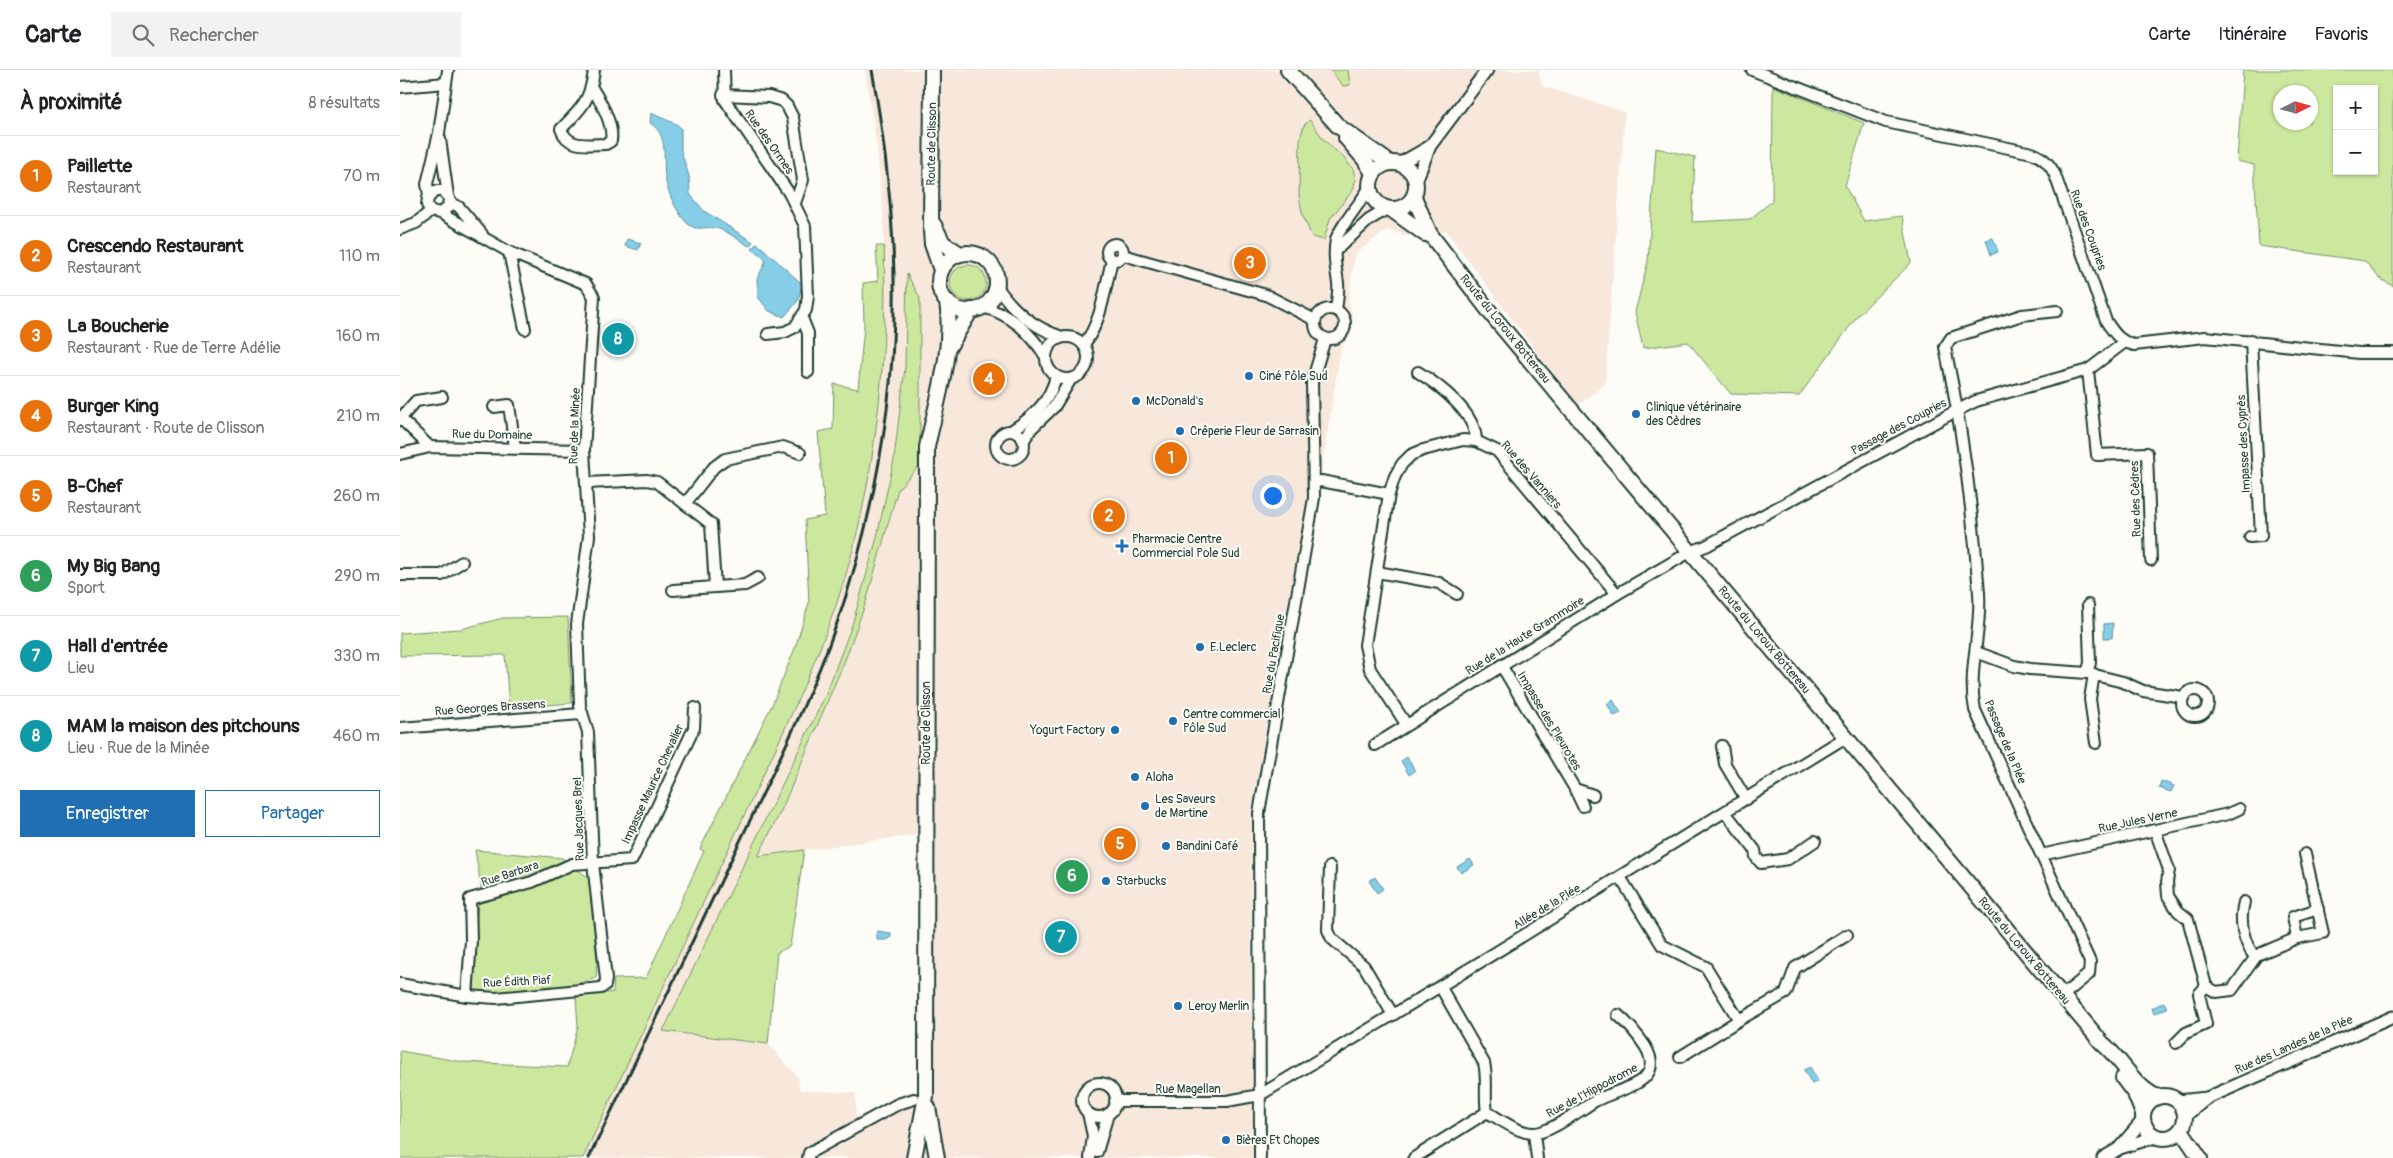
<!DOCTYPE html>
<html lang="fr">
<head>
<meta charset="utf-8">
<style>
	body { margin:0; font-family:Pangolin,sans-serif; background:#f2f2f2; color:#202124 }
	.controls { position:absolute; right:15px; top:15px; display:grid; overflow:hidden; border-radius:0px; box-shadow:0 1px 4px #0004 }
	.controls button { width:45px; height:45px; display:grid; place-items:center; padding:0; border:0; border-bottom:1px solid #e0e0e0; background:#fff; color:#202124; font:25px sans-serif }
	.compass { position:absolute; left:1873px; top:15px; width:45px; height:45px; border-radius:50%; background:#fff; box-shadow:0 1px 4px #0004; rotate:85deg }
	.you { position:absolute; left:872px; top:425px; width:18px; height:18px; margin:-12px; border:4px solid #fff; border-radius:50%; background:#1a73e8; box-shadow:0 0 0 8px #1a73e833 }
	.badge { display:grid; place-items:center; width:32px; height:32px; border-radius:50%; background:#1f6fb2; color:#fff; font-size:16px; font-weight:700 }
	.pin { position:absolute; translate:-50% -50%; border:2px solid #fff; box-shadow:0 1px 5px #0006 }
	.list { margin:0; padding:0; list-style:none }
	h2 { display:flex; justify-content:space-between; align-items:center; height:65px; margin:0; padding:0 20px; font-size:21px }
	h2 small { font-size:16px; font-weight:400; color:#757577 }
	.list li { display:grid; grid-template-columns:32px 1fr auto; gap:15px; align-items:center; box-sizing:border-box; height:80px; padding:0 20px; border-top:1px solid #e0e0e0 }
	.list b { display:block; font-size:19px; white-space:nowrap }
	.list p { margin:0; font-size:16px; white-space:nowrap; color:#757577 }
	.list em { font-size:16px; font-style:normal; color:#757577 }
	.actions { display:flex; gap:10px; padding:15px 20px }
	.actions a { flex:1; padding:11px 0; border:1px solid #1f6fb2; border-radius:0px; text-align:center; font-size:18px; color:#1f6fb2 }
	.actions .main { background:#1f6fb2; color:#fff }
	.icon { flex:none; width:28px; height:28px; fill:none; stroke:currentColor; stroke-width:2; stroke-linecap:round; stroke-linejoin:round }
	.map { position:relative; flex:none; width:1993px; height:1088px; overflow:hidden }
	header { display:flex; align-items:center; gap:30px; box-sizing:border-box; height:70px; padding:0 25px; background:#fff; border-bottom:1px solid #e0e0e0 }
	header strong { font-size:24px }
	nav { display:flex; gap:28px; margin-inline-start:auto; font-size:18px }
	.search { width:350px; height:45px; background:#f2f2f2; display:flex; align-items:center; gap:12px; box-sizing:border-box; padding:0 18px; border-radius:0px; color:#757577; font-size:19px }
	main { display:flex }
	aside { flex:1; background:#fff }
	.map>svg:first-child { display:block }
</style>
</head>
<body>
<header>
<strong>Carte</strong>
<div class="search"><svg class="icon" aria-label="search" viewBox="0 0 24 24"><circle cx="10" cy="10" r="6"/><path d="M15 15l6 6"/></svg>Rechercher</div>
<nav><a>Carte</a><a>Itinéraire</a><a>Favoris</a></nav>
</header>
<main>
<aside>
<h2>À proximité<small>8 résultats</small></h2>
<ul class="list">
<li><span class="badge" style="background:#e8710a">1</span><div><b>Paillette</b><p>Restaurant</p></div><em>70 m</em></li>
<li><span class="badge" style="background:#e8710a">2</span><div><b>Crescendo Restaurant</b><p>Restaurant</p></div><em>110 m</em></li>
<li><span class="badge" style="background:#e8710a">3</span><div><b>La Boucherie</b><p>Restaurant · Rue de Terre Adélie</p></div><em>160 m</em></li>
<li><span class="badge" style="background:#e8710a">4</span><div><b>Burger King</b><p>Restaurant · Route de Clisson</p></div><em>210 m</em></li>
<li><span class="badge" style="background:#e8710a">5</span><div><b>B-Chef</b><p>Restaurant</p></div><em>260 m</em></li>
<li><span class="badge" style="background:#2e9e5b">6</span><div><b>My Big Bang</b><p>Sport</p></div><em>290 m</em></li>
<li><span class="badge" style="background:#0f9aa8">7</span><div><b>Hall d'entrée</b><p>Lieu</p></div><em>330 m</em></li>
<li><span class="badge" style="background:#0f9aa8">8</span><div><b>MAM la maison des pitchouns</b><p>Lieu · Rue de la Minée</p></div><em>460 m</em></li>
</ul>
<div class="actions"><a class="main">Enregistrer</a><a>Partager</a></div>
</aside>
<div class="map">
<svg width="1993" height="1088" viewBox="0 0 1993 1088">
	<rect width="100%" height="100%" fill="#fdfcf7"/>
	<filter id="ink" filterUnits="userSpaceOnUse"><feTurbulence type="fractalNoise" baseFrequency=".02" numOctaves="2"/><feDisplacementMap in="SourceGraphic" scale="10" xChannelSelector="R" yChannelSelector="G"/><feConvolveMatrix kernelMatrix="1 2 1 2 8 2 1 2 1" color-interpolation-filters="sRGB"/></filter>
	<g filter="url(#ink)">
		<!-- built -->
		<path fill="#f8e8dc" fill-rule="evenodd" d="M 465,0 L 1138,0 L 1142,16 L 1225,42 L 1205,314 L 1177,336 L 1046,161 L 1007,166 L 987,160 L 955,184 L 948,232 L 952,245 L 951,263 L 941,278 L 904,508 L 893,506 L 851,743 L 852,1088 L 183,1088 L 406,614 L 485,210 L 483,142 L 477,78 ZM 508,205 L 520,395 L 498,419 L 466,532 L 445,590 L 381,741 L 357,786 L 518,765 L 522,1023 L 456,1047 L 456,1023 L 400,1020 L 398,1007 L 368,974 L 263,960 L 426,624 L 453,552 L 476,471 L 494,389 L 505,297 Z"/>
		<!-- green -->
		<g fill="#cce89f" stroke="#76926a" fill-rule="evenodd">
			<path d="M 930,0 L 948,0 L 950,15 L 943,16 Z"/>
			<path d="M 1843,0 L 1993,0 L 1993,216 L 1979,208 L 1965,191 L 1859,176 L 1854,95 L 1837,91 ZM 1937,19 L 1974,19 L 1974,101 L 1937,101 ZM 1880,22 L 1910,22 L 1910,52 L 1880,52 Z"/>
			<path d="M 1373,16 L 1464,53 L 1445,116 L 1464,151 L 1502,146 L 1511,193 L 1458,245 L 1399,326 L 1331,324 L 1288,272 L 1243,278 L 1235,242 L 1248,191 L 1256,78 L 1295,87 L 1292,152 L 1350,149 L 1372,131 Z"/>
			<path d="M 910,50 L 924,70 L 944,88 L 953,99 L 956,109 L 953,120 L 930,149 L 924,170 L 912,167 L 903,146 L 899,127 L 900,69 L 904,55 Z"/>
			<path d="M 476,176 L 484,176 C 488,279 478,383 452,483 C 434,551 405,616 375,680 L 183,1088 L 0,1088 L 0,981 L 63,992 L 167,997 L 178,957 L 176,927 L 213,922 L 214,909 L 246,908 L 304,781 L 300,779 L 372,635 L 395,578 L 409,533 L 405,450 L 425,446 L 418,362 L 433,359 L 434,314 L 458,319 L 464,256 L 463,213 L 478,211 Z"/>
			<circle cx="568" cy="213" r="18"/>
			<path d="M 507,204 L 520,228 L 520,395 L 498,419 L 466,532 L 445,590 L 381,741 L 358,786 L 404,780 L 390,876 L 377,883 L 368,974 L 263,961 L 426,624 L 453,552 L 476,471 L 494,389 L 505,297 Z"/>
			<path d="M 168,547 L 172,633 L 109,638 L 105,585 L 0,586 L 0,563 L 61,559 L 103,548 Z"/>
			<path d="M 75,780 L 162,788 L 189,808 L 197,890 L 196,908 L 158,920 L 74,924 L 77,843 L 81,816 Z"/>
		</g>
		<!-- water -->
		<g fill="#86cde7" stroke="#5d939f">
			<path d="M 251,43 L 276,54 L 281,58 L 281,81 L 289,106 L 290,124 L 304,141 L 353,172 L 349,176 C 340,171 326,160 315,158 C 305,156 296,162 287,153 C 277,143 269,125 266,112 C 261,92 271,66 250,53 Z"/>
			<path d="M 1593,168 L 1598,182 L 1591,185 L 1586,170 Z"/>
			<path d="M 227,169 L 241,173 L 238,180 L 225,176 Z"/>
			<path d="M 357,173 L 402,214 L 398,231 L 384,247 L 369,241 L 358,227 L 357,209 L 365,193 L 365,189 L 352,179 Z"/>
			<path d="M 1713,553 L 1712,568 L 1704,568 L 1704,554 Z"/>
			<path d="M 1213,630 L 1221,643 L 1214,646 L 1207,634 Z"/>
			<path d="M 1007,687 L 1015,701 L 1009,705 L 1001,691 Z"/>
			<path d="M 1761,711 L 1774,716 L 1771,722 L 1759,718 Z"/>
			<path d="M 1070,789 L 1074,795 L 1061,803 L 1057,797 Z"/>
			<path d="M 975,807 L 983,819 L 977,823 L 969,811 Z"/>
			<path d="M 477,861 L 491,863 L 491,867 L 486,870 L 477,870 Z"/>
			<path d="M 1764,932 L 1767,938 L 1754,944 L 1752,938 Z"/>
			<path d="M 1410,997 L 1418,1011 L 1412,1014 L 1404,1000 Z"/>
		</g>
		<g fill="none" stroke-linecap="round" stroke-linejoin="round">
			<!-- minor casing -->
			<g stroke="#1f3d34" stroke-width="14">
				<g id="minor">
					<path d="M 324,0 L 325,30 L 389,123 L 405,156 L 408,226 L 406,240 L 395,257 L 385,262 L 368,264"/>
					<path d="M 1352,0 L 1486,52 L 1632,83 C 1644,88 1650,94 1655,105 L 1706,251 C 1714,263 1719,271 1734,275 L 1805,267 L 1959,283 L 1993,283"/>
					<path d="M 0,17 L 46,13"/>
					<path d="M 192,18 C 201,32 214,54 211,71 L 206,74 C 188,74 168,79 161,59 C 181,39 191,30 194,0"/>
					<path d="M 323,25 L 369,27 L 382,31 L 387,36 L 393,48 L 403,110 L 395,133"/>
					<path d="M 40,69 L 48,126"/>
					<path d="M 29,125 L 27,114 L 39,63 L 48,0"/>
					<path d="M 50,132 L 59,137 L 82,164"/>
					<path d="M 0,159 L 16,153 L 31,141"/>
					<circle cx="715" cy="182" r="8"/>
					<path d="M 936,180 L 969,150 L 987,139"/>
					<path d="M 109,182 L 125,259"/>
					<path d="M 723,185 L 866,225 L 915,250"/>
					<path d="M 596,215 C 612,240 634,258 662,267"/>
					<path d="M 582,237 C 611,244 630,262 646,287"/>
					<circle cx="930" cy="254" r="15"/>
					<path d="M 936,240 C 937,232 939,222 938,213 C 936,199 933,185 936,170 C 938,159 962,131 969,118"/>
					<path d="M 1657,241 L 1622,245 L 1551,268 L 1545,277 C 1562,357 1573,440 1579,523 C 1582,562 1567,601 1575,640 L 1690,892 L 1689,904 L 1662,926"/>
					<path d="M 402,248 L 408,263 L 408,302"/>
					<circle cx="667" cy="288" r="21"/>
					<path d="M 684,274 C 702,252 705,217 712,190"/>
					<path d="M 1688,300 L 1697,385 L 1747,383 L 1751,490"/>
					<path d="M 1018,302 C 1040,316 1076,343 1076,371"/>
					<path d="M 94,337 L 109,335 L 115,378"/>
					<path d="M 0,349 L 16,331 L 42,327"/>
					<path d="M 1,349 L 30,377"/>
					<circle cx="610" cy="375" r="14"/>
					<path d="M 611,361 C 633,347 650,332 656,306"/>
					<path d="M 624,370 L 631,359 L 654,337 L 671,309"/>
					<path d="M 0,384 L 30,377 L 184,380"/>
					<path d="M 187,413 L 247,410 L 257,412 L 311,454 L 315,517 L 345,515 L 358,508"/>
					<path d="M 914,413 L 921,411 L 989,424"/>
					<path d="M 285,434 L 314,397 L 325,389 L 383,377 L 400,383"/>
					<path d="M 1850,467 L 1861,466 L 1851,270"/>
					<path d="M 977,502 L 1039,513 L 1057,524"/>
					<path d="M 0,505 L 42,505 L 62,492"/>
					<path d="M 273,520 L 315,517"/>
					<path d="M 1576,582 L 1614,596 L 1630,599 L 1687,603 L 1723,612 L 1743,621 L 1783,627"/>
					<path d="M 1101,595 L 1175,719 L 1193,725"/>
					<path d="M 1687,603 L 1690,593 L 1688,535"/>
					<path d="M 1694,604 L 1690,629 L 1696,673"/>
					<circle cx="1795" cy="633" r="13"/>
					<path d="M 1006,654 L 970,599 L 965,575 L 989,424 L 995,406 L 1002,394 L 1011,385 L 1023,380 L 1063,370 L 1076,371 L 1097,381 L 1217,524"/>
					<path d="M 0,658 L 181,644"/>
					<path d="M 975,675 L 1217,524 L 1290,482 L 1306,476 L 1554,342 L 1576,331 L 1688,300 L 1725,272"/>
					<path d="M 1322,676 L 1325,694 L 1346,729"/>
					<path d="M 1175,719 L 1183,736"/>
					<path d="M 1325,742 L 1355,780 L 1356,787 L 1361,793 L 1388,789 L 1415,771"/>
					<path d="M 1755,760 L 1769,800 L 1767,812 L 1768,826 L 1778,841 L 1788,849 L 1806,916 L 1816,922 L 1832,920 L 1857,885 L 1897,868 L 1923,863 L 1905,784"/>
					<path d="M 1641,785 L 1828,744 L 1839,739"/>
					<path d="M 930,797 L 928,860 L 932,869 L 964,896 L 993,945"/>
					<path d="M 1220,807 L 1262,875 L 1306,897 L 1339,950 L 1386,923 L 1395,898 L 1447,865"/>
					<path d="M 1844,832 C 1839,851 1843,872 1855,887"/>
					<path d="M 1897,868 L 1893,847 L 1918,839"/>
					<path d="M 0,914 L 67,926 L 96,928 L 201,918 L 205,915 L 206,909 L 193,793 L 188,662 L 180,636 L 177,554 L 189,466 L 184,380 L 194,227 L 186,214 L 109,182 L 40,143 L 31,141 L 27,135 L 28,128 L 35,121 L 42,121 L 49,128 L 48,138 L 40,143"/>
					<path d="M 1040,916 L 1084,993 C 1088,1009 1084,1025 1087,1042 C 1100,1049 1119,1064 1135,1063 C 1151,1062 1180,1040 1195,1031 C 1218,1018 1268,1014 1245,976 C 1237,964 1230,955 1218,945"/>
					<path d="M 67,926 L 71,870 L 70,829 L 132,812 L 172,794 L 232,790 L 294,658 L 295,638"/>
					<path d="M 1776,973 L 1786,963 L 1806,954 L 1799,924 L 1806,916"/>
					<path d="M 1280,987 L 1339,950"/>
					<circle cx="699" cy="1030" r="17"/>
					<path d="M 715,1031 L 827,1031 L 860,1025 L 1077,894 L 1446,667"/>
					<path d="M 688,1043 L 693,1066 L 690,1088"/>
					<path d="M 1134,1064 L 1137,1088"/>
					<path d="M 697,1082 L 708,1044"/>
					<path d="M 408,1088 L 409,1083 L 498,1034 L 514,1029"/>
					<path d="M 860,1088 L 859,743 L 914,428 L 912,312 L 925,269"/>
					<path d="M 1014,1088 L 1087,1042"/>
				</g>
			</g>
			<!-- tertiary casing -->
			<g stroke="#1f3d34" stroke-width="15">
				<g id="tertiary">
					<path d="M 999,94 L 1029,77"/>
					<path d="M 1016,111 L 1030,76 L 1087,0"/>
					<path d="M 1778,1031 L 1807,1028 L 1993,947"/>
					<path d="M 1785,1046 L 1807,1028"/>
					<path d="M 1720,1077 L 1743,1050"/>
					<path d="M 1703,1088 L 1720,1078 L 1755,1067"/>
				</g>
			</g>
			<!-- secondary casing -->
			<g stroke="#1f3d34" stroke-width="18">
				<g id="secondary">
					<path d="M 532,0 L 531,161 L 532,174 L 541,200"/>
					<path d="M 888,0 L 938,56 L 990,93"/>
					<path d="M 946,68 L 964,89 L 973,103"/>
					<circle cx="993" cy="116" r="23"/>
					<path d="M 1014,127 L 1030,164 L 1096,250 L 1702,973 C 1722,989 1733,1016 1757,1027"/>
					<path d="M 992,140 L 1025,164 L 1029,164"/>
					<path d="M 534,155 L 543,173 L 560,184"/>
					<circle cx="568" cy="212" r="29"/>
					<path d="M 549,277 L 571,240"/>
					<path d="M 1723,1008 L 1735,1024 L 1743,1044"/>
					<circle cx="1764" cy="1047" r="21"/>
					<path d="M 528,1037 L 537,1088"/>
					<path d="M 1781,1060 L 1800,1088"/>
					<path d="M 514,1088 L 526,1026 L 527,377 C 537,330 554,279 547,231"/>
				</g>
			</g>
			<!-- minor -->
			<use href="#minor" stroke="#fdfcf7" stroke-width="10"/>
			<!-- tertiary -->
			<use href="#tertiary" stroke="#fdfcf7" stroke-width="11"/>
			<!-- secondary -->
			<use href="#secondary" stroke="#fdfcf7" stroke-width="14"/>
			<!-- rail -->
			<path stroke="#1f3d34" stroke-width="3" d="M 189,1088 C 237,989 283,890 331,790 C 368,712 408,635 437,553 C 461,484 478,412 487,339 C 502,226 492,112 472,0"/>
		</g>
	</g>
	<!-- markers -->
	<g fill="#1f6fb2" stroke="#fdfcf7" stroke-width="2">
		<circle cx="849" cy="306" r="5"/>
		<circle cx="736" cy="331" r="5"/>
		<circle cx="1236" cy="344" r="5"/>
		<circle cx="780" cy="361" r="5"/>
		<path d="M719.5 468.5h5v5h5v5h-5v5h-5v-5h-5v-5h5z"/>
		<circle cx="800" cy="577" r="5"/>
		<circle cx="773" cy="651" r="5"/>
		<circle cx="715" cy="660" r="5"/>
		<circle cx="735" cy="707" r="5"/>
		<circle cx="745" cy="736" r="5"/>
		<circle cx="766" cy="776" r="5"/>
		<circle cx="706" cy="811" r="5"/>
		<circle cx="778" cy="936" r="5"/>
		<circle cx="826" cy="1070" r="5"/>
	</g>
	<g text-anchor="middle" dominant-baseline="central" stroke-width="4" stroke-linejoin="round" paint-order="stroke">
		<!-- street labels -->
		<g font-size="12" fill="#1f3d34" stroke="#fdfcf7">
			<text transform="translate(369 72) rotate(55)">Rue des Ormes</text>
			<text transform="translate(532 74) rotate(-89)">Route de Clisson</text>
			<text transform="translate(1688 160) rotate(70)">Rue des Coupries</text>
			<text transform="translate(1105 259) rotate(51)">Route du Loroux Bottereau</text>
			<text transform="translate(175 356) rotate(-88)">Rue de la Minée</text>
			<text transform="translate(1499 357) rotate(-28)">Passage des Coupries</text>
			<text transform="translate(92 365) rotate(1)">Rue du Domaine</text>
			<text transform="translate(1844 374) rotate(-93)">Impasse des Cyprès</text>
			<text transform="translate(1131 405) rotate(49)">Rue des Vanniers</text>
			<text transform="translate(1736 429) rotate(-92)">Rue des Cèdres</text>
			<text transform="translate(1125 566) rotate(-32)">Rue de la Haute Grammoire</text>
			<text transform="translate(1364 570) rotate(50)">Route du Loroux Bottereau</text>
			<text transform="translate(874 584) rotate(-80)">Rue du Pacifique</text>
			<text transform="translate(90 638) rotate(-4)">Rue Georges Brassens</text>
			<text transform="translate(1149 651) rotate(59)">Impasse des Pleurotes</text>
			<text transform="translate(526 653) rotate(-90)">Route de Clisson</text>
			<text transform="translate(1605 672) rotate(67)">Passage de la Plée</text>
			<text transform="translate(253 714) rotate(-65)">Impasse Maurice Chevalier</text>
			<text transform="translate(179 749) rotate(-92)">Rue Jacques Brel</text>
			<text transform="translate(1738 751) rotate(-12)">Rue Jules Verne</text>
			<text transform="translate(110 804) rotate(-18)">Rue Barbara</text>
			<text transform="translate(1147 837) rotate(-31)">Allée de la Plée</text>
			<text transform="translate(1624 881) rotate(50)">Route du Loroux Bottereau</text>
			<text transform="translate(117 912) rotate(-3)">Rue Édith Piaf</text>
			<text transform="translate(1894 975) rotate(-24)">Rue des Landes de la Plée</text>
			<text x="788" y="1019">Rue Magellan</text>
			<text transform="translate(1192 1021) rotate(-28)">Rue de l'Hippodrome</text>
		</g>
		<!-- poi labels -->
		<g font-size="12" fill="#1f3d34" stroke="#fdfcf7" text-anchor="start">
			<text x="859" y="306">Ciné Pôle Sud</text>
			<text x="746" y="331">McDonald's</text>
			<text x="1246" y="337">Clinique vétérinaire<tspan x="1246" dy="14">des Cèdres</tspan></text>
			<text x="790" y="361">Crêperie Fleur de Sarrasin</text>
			<text x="732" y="469">Pharmacie Centre<tspan x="732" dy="14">Commercial Pole Sud</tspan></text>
			<text x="810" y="577">E.Leclerc</text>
			<text x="783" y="644">Centre commercial<tspan x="783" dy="14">Pôle Sud</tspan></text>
			<text x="705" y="660" text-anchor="end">Yogurt Factory</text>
			<text x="745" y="707">Aloha</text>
			<text x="755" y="729">Les Saveurs<tspan x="755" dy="14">de Martine</tspan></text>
			<text x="776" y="776">Bandini Café</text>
			<text x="716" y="811">Starbucks</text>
			<text x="788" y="936">Leroy Merlin</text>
			<text x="836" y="1070">Bières Et Chopes</text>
		</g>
	</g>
</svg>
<div class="controls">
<button>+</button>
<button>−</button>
</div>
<svg class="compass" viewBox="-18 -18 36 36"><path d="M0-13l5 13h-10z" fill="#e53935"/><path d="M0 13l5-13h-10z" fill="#757577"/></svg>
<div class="you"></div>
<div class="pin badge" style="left:771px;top:388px;background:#e8710a">1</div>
<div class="pin badge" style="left:709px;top:446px;background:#e8710a">2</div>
<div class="pin badge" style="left:850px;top:193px;background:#e8710a">3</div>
<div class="pin badge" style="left:589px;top:309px;background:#e8710a">4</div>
<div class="pin badge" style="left:720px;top:774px;background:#e8710a">5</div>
<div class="pin badge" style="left:672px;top:806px;background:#2e9e5b">6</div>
<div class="pin badge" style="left:661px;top:867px;background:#0f9aa8">7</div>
<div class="pin badge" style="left:218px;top:269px;background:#0f9aa8">8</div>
</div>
</main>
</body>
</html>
